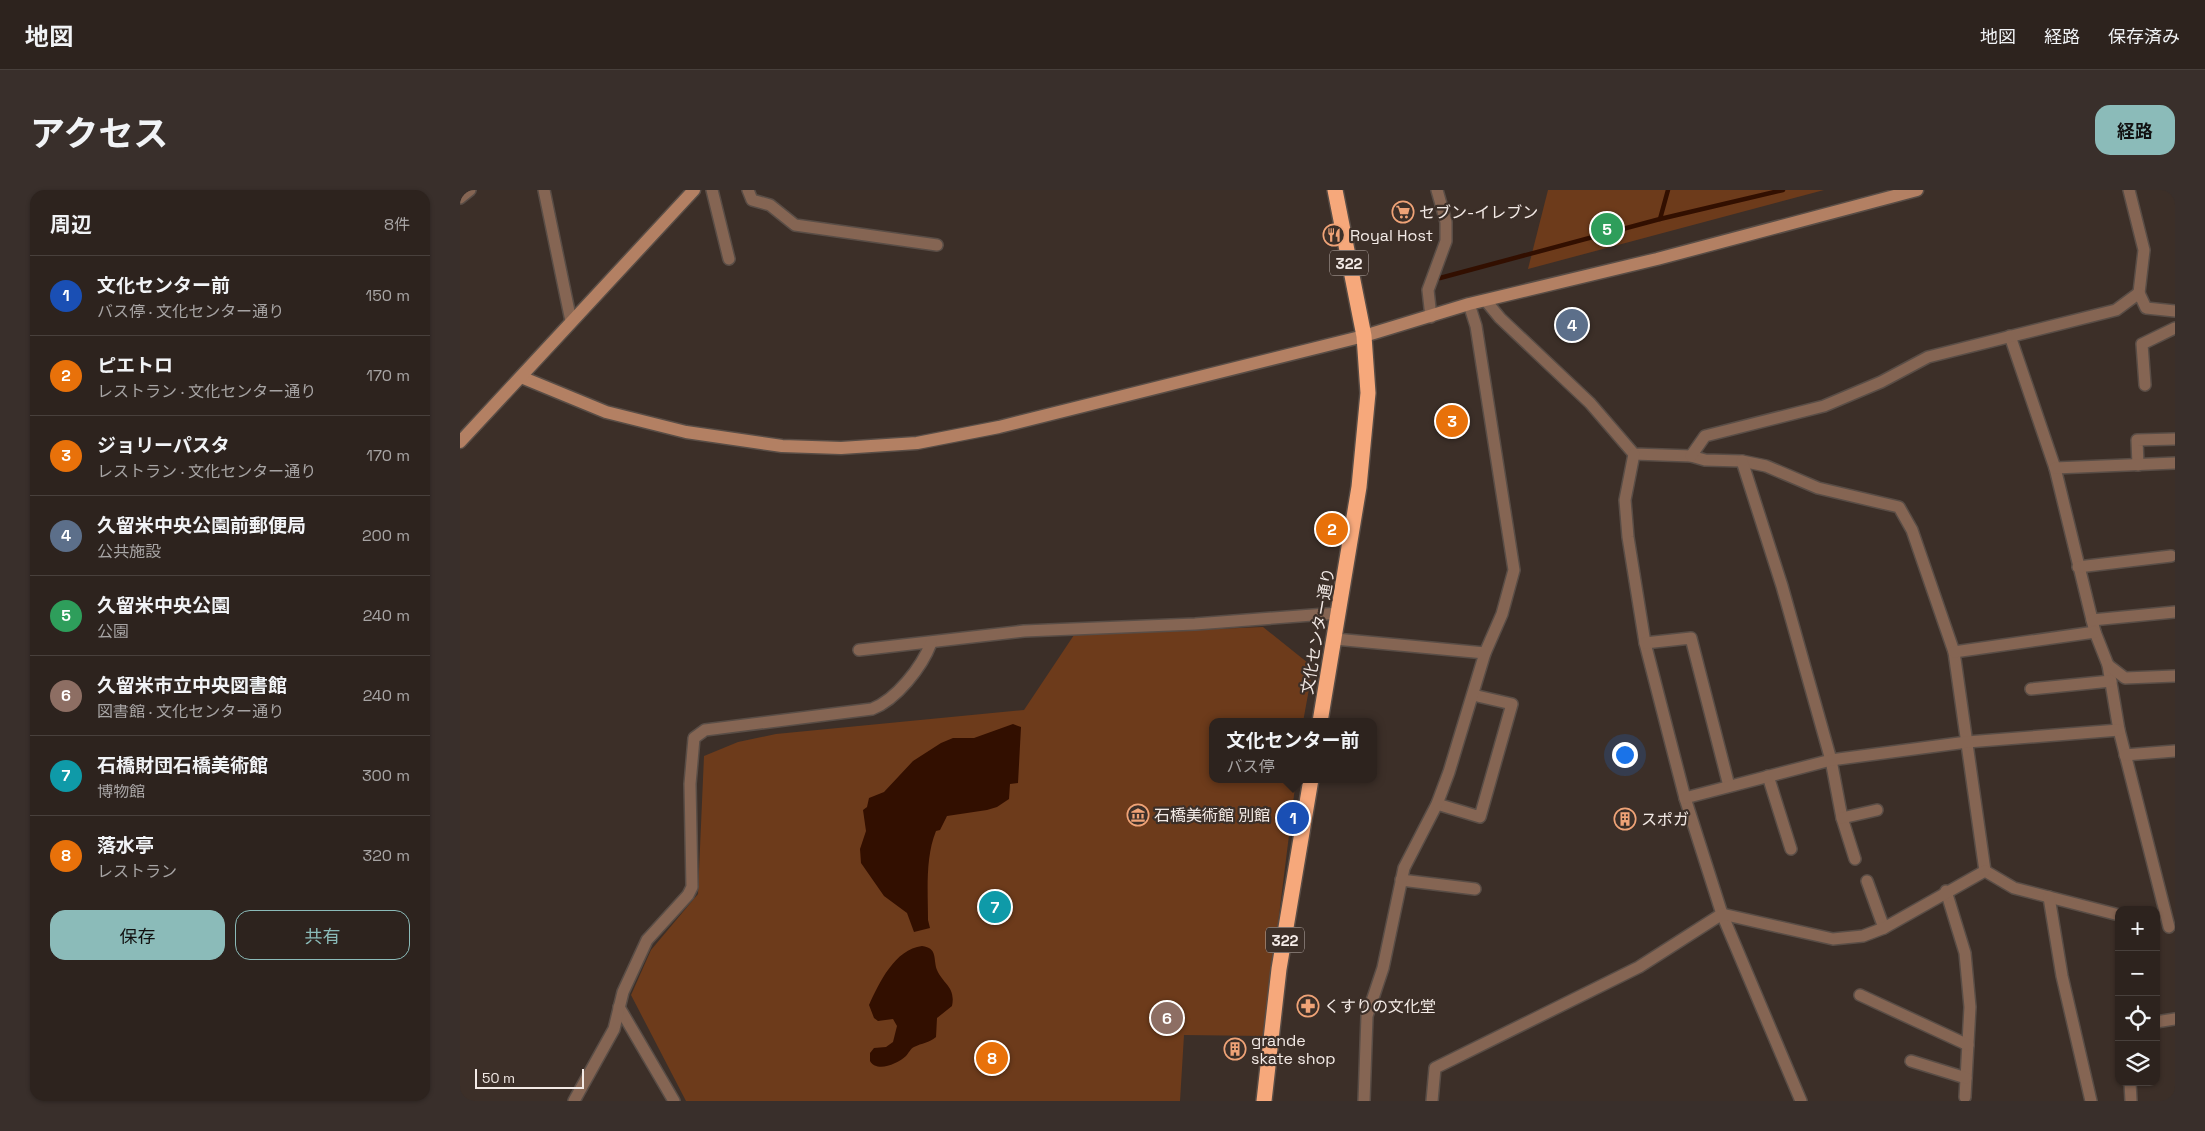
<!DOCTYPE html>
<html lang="ja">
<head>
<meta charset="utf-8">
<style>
	body { margin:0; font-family:"Space Grotesk","Noto Sans JP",sans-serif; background:#392f2b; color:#f1f3f6 }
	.controls { position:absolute; right:15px; bottom:15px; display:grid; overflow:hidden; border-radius:10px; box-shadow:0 1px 4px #0004 }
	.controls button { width:45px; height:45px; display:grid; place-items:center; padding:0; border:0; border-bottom:1px solid #48403c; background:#2d231e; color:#f1f3f6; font:25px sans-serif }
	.scale { position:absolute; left:15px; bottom:12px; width:109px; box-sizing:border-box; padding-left:5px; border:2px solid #f3eae6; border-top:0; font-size:14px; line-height:18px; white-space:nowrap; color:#f3eae6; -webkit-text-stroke:4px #3c2f28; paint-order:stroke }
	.you { position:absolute; left:1164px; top:564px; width:18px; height:18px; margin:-12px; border:4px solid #fff; border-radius:50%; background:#1a73e8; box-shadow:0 0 0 8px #1a73e833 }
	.badge { display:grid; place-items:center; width:32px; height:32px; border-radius:50%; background:#8bbbb9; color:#fff; font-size:16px; font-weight:700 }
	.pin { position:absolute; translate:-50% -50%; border:2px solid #fff; box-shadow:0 1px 5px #0006 }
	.popup { position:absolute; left:749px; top:528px; width:168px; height:65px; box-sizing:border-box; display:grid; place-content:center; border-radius:10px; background:#2d231e; filter:drop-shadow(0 1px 4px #0005); font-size:16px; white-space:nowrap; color:#a7a4a4 }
	.popup b { font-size:19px; color:#f1f3f6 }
	.popup::after { content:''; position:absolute; left:50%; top:100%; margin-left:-10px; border:10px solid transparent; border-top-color:#2d231e }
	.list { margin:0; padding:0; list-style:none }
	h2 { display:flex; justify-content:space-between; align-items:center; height:65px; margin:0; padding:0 20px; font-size:21px }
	h2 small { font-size:16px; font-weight:400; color:#a7a4a4 }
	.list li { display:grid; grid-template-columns:32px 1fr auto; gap:15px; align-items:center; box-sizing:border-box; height:80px; padding:0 20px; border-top:1px solid #48403c }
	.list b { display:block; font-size:19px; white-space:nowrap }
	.list p { margin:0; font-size:16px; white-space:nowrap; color:#a7a4a4 }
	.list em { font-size:16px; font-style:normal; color:#a7a4a4 }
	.actions { display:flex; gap:10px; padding:15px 20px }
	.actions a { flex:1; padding:11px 0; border:1px solid #8bbbb9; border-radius:15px; text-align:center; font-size:18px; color:#8bbbb9 }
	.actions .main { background:#8bbbb9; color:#111 }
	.icon { flex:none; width:28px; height:28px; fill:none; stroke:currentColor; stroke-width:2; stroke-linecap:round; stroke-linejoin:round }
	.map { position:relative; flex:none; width:1715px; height:911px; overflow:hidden; border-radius:15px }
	header { display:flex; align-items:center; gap:30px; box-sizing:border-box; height:70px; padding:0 25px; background:#2d231e; border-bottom:1px solid #48403c }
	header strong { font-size:24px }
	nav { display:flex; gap:28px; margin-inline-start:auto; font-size:18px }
	.intro { display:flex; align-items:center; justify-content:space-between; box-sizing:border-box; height:120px; padding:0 30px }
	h1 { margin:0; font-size:35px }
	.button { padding:12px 22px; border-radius:15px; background:#8bbbb9; color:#111; font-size:18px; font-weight:700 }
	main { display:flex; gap:30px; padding:0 30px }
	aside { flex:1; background:#2d231e; border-radius:15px; box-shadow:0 1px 4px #0004 }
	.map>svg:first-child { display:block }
</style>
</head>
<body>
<header>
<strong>地図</strong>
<nav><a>地図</a><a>経路</a><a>保存済み</a></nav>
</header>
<div class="intro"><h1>アクセス</h1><a class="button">経路</a></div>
<main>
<aside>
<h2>周辺<small>8件</small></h2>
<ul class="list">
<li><span class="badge" style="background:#1a4fb4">1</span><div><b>文化センター前</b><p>バス停 · 文化センター通り</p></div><em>150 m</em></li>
<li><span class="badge" style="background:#e8710a">2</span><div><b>ピエトロ</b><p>レストラン · 文化センター通り</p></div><em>170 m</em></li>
<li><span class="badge" style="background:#e8710a">3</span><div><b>ジョリーパスタ</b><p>レストラン · 文化センター通り</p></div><em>170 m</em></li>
<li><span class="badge" style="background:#5c6f8a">4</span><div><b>久留米中央公園前郵便局</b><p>公共施設</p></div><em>200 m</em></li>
<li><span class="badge" style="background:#2e9e5b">5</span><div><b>久留米中央公園</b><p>公園</p></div><em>240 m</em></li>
<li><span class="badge" style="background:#8d6e63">6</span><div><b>久留米市立中央図書館</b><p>図書館 · 文化センター通り</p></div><em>240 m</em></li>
<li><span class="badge" style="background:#0f9aa8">7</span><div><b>石橋財団石橋美術館</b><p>博物館</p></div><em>300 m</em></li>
<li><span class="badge" style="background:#e8710a">8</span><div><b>落水亭</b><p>レストラン</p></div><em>320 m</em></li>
</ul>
<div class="actions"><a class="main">保存</a><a>共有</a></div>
</aside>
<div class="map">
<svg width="1715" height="911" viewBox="0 0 1715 911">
	<rect width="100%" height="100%" fill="#3c2f28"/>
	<!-- green -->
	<g fill="#6d3b1b">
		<path d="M 1088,0 L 1364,0 L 1068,79 Z"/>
		<path d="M 803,437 L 853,477 L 843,532 L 753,532 L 753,589 L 836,589 L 804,846 L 724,845 L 720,911 L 226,911 L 171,805 L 191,760 L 238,704 L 244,566 L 278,552 L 316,544 L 564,520 L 614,445 Z"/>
	</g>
	<!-- water -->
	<g fill="#320f00">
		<path d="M 553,534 L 561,537 L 558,593 L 550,594 L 549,609 L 537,617 L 527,620 L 487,626 L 480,640 L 476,641 C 465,668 468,702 468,730 L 470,738 L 454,742 L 447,723 L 424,706 L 401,673 L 400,659 L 406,641 L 403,620 L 407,617 L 409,608 L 424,602 L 453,571 L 481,553 L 493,548 L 514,548 Z"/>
		<path d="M 462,756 C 478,758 473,769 477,780 C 483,794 496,797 492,816 L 477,828 L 476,847 C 469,853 462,853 454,857 C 450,859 449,863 446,866 C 437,874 417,883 410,871 L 410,863 L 414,858 L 426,857 L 433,852 L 437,836 L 433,829 L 418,831 L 414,828 L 409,815 C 419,793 435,759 462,756 Z"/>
	</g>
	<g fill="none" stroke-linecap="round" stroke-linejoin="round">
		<!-- stream -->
		<g stroke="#320f00" stroke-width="4.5">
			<path d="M 1200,29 L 1208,0"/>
			<path d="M 980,88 L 1200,29 L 1323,0"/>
		</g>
		<!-- street casing -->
		<g stroke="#594d46" stroke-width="14">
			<g id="street">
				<path d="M 84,0 L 111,131"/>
				<path d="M 252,0 L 269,69"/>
				<path d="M 288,0 L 292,10 L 310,15 L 335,35 L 477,55"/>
				<path d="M 1669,0 L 1684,60 L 1679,103"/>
				<path d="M 0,8 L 10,0"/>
				<path d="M 1026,111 L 1040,128 L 1130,213 L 1174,264 L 1231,266 L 1245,270 L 1282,271 L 1306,276 L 1358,298 L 1439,317 L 1452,340 L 1494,462 L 1525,681"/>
				<path d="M 971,127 L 968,100 L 986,51 L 986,32 L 977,0"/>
				<path d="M 1550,146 L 1595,278 L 1635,442 L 1648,475 L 1659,540 L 1709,737"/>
				<path d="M 1685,195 L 1682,154 L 1715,138"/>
				<path d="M 1174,264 L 1165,310 L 1168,347 L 1185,453 L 1225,608 L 1262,724 L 1341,911"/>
				<path d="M 1231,266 L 1245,246 L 1364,216 L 1421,192 L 1468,167 L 1656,120 L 1679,103 L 1686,118 L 1715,121"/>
				<path d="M 1282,271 L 1322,396 L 1371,570 L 1382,628 L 1395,669"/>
				<path d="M 1678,275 L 1677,250 L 1715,249"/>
				<path d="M 1595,278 L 1715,273"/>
				<path d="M 1618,377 L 1711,366"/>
				<path d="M 1632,430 L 1715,422"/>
				<path d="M 875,449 L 1025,463"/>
				<path d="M 1185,453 L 1231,448 L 1269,596"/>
				<path d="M 399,460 L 564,441 L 735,434 L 879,423"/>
				<path d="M 1494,462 L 1635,442"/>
				<path d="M 1648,475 L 1665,488 L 1715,486"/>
				<path d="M 1571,499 L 1651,491"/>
				<path d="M 1665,565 L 1715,561"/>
				<path d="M 1308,586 L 1331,659"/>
				<path d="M 1225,608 L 1371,570 L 1507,552 L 1659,540"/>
				<path d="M 977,614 L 1020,627 L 1052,514 L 1013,505"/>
				<path d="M 1382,628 L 1417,620"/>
				<path d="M 1525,681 L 1554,698 L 1659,725"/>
				<path d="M 941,690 L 1015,699"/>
				<path d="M 1407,691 L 1424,738"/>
				<path d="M 1486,701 L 1505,763 L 1510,817 L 1505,907"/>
				<path d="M 1589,707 L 1602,786 L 1631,911"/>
				<path d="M 1400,805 L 1508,855"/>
				<path d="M 159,817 L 214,911"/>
				<path d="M 1696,832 L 1715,829"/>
				<path d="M 1451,871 L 1506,888"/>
				<path d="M 1670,892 L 1671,911"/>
				<path d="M 114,911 L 154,839 L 163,802 L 187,750 L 228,705 L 232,697 L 230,594 L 234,548 L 245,540 L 412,519 C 436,510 462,477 471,453"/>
				<path d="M 904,911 L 907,826 L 923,778 L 944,678 L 977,614 L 989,582 L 1025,463 L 1042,424 L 1054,380 L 1016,136 L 1009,114"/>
				<path d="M 972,911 L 975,878 L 1179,777 L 1262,724 L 1373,749 L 1403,746 L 1424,738 L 1525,681"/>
			</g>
		</g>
		<!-- secondary casing -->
		<g stroke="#594d46" stroke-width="15">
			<g id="secondary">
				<path d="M 61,187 L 146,222 L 226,242 L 322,256 L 381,258 L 457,253 L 539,237 L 904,146 L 1009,114 L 1197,69 L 1457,0"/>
				<path d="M 0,252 L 234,0"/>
			</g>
		</g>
		<!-- highway casing -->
		<g stroke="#594d46" stroke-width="18">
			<g id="highway">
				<path d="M 860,532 L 899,297 L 908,203 L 904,146 L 875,0"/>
				<path d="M 804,911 L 819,779 L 851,589"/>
			</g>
		</g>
		<!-- street -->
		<use href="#street" stroke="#856553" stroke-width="11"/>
		<!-- secondary -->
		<use href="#secondary" stroke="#b38063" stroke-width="12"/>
		<!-- highway -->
		<use href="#highway" stroke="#f6a87b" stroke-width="15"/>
	</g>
	<!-- icons -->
	<defs>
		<g id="supermarket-ring" transform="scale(1.125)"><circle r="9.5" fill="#3c2f28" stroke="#efa377" stroke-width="1.5"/><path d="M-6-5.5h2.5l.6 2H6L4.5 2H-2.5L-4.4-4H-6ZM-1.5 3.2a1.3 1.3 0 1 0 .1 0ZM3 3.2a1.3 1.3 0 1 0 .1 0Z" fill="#efa377"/></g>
		<g id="restaurant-ring" transform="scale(1.125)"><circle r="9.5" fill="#3c2f28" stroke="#efa377" stroke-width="1.5"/><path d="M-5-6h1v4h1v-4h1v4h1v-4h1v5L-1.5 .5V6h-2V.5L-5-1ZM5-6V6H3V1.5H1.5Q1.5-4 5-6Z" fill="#efa377"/></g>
		<g id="museum-ring" transform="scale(1.125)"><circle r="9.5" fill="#3c2f28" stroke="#efa377" stroke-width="1.5"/><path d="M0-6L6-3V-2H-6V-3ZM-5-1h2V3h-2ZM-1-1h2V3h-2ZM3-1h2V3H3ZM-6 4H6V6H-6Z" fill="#efa377"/></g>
		<g id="building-ring" transform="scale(1.125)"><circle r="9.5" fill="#3c2f28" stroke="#efa377" stroke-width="1.5"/><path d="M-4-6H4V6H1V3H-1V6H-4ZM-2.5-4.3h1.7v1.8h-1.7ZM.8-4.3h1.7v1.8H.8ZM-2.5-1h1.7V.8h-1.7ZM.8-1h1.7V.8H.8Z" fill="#efa377"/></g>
		<g id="pharmacy-ring" transform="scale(1.125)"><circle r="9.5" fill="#3c2f28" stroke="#efa377" stroke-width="1.5"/><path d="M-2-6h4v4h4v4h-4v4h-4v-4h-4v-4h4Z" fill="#efa377"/></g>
	</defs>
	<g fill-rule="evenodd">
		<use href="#supermarket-ring" x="943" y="22"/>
		<use href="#restaurant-ring" x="874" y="45"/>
		<use href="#museum-ring" x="678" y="625"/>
		<use href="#building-ring" x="1165" y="629"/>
		<use href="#pharmacy-ring" x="848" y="816"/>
		<use href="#building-ring" x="775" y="859"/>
	</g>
	<g text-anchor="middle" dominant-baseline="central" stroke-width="4.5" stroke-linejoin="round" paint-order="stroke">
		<!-- shield labels -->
		<g fill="#3c2f28" stroke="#bcb2ad" stroke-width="1">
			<rect x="870" y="60.5" width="38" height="25" rx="4"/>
			<rect x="806" y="737.5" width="38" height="25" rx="4"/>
		</g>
		<g font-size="15" font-weight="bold" fill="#f3eae6">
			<text x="889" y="73">322</text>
			<text x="825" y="750">322</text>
		</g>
		<!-- poi labels -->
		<g font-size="16" fill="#f3eae6" stroke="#3c2f28" text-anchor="start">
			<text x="959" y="22">セブン-イレブン</text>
			<text x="890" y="45">Royal Host</text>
			<text x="694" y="625">石橋美術館 別館</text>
			<text x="1181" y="629">スポガ</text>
			<text x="864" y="816">くすりの文化堂</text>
			<text x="791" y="850">grande<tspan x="791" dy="18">skate shop</tspan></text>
		</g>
		<!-- street labels -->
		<g font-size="16" fill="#f3eae6" stroke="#3c2f28">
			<text transform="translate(858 441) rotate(-80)">文化センター通り</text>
		</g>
	</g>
</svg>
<div class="controls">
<button>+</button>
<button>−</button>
<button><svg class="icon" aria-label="locate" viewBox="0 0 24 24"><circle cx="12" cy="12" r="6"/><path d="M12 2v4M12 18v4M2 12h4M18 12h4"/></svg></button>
<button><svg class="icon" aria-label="layers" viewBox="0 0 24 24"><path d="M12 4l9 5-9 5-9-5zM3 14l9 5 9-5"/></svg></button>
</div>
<div class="scale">50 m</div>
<div class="you"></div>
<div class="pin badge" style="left:833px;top:628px;background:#1a4fb4">1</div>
<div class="popup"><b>文化センター前</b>バス停</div>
<div class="pin badge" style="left:872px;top:339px;background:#e8710a">2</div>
<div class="pin badge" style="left:992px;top:231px;background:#e8710a">3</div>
<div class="pin badge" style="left:1112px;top:135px;background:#5c6f8a">4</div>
<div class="pin badge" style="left:1147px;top:39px;background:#2e9e5b">5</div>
<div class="pin badge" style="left:707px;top:828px;background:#8d6e63">6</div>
<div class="pin badge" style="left:535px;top:717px;background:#0f9aa8">7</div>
<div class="pin badge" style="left:532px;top:868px;background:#e8710a">8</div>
</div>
</main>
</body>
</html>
